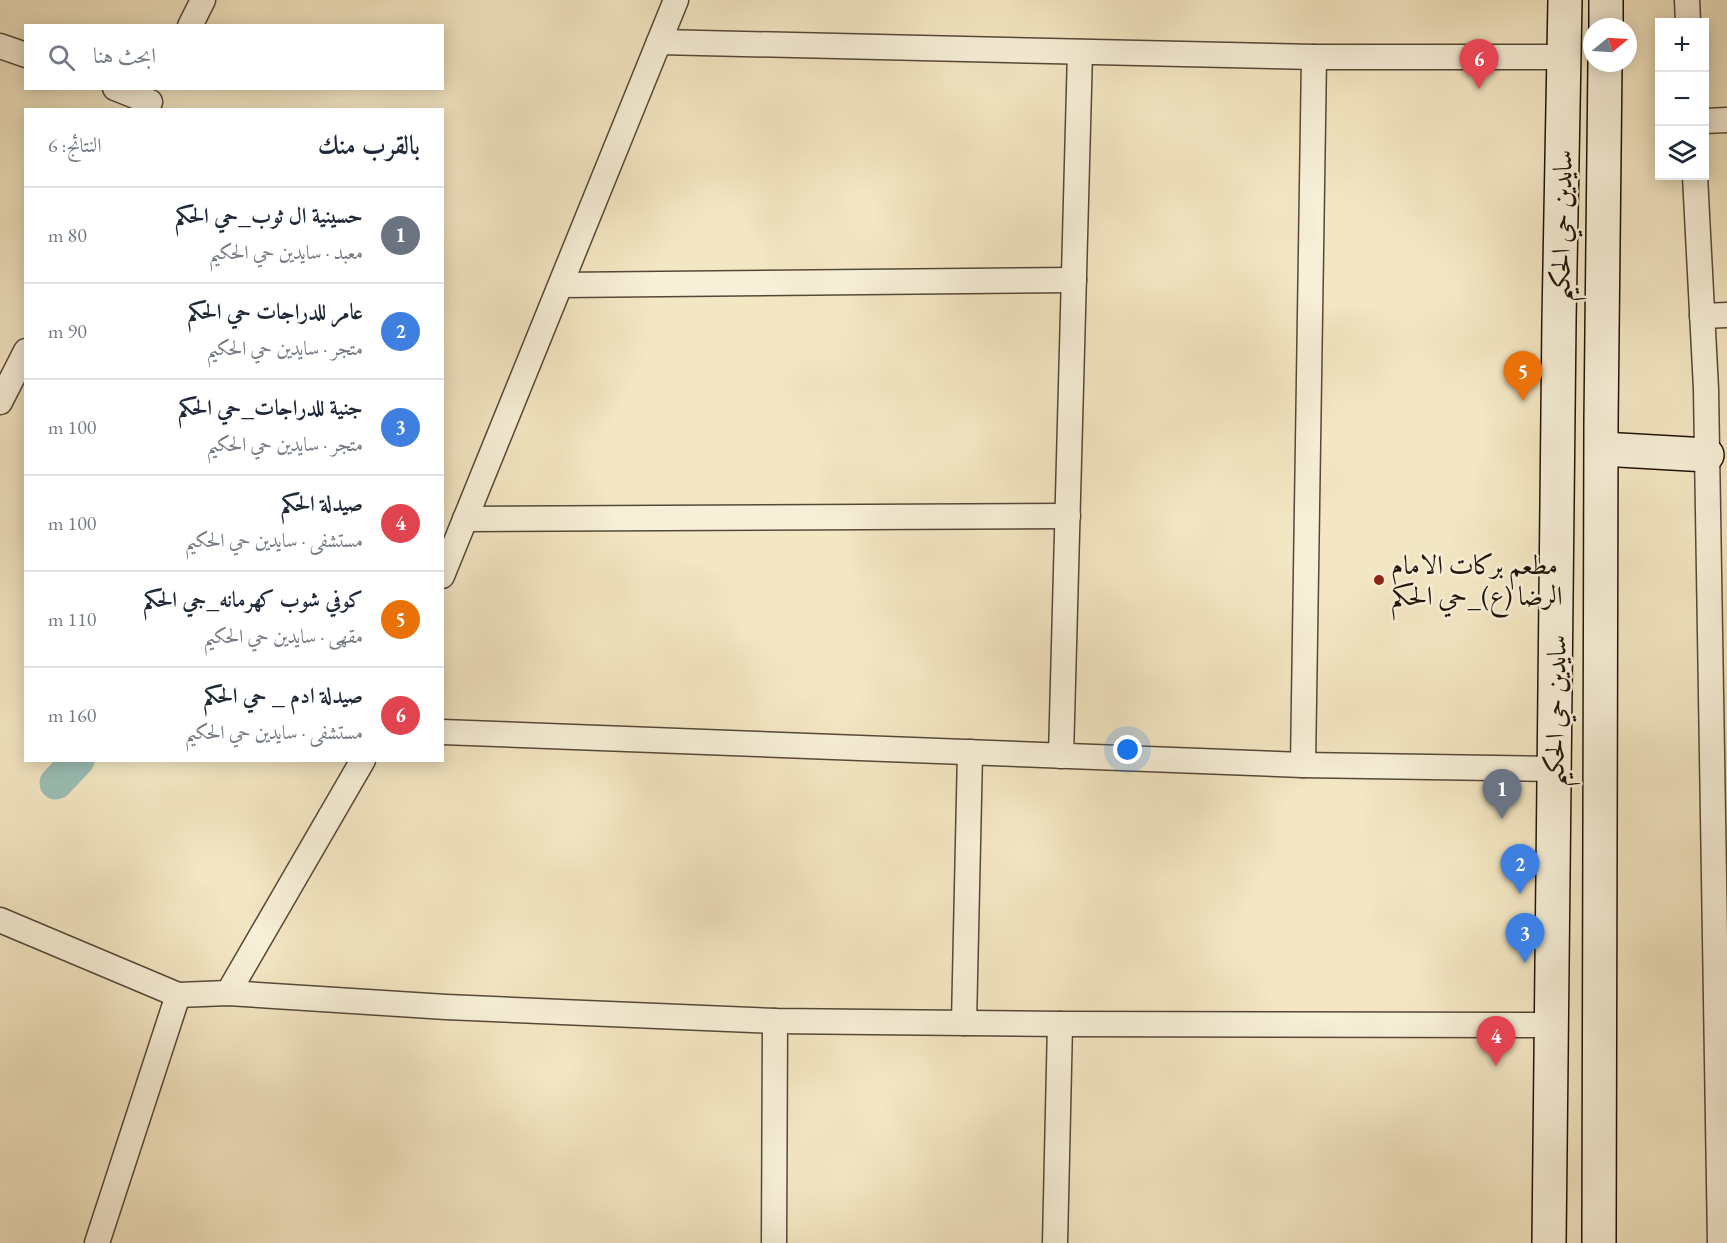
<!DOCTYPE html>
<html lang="ar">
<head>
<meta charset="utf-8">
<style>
	body { margin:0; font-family:"EB Garamond",Amiri,serif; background:#f2f2f3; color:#1f2937; direction:rtl }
	.controls { position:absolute; right:18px; top:18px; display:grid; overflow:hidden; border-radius:0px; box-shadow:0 3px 15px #0003 }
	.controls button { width:54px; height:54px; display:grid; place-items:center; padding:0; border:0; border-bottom:2px solid #e0e1e3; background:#fff; color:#1f2937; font:30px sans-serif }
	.compass { position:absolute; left:1583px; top:18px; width:54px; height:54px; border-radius:50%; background:#fff; box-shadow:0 3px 15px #0003; rotate:72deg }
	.you { position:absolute; left:1128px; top:750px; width:21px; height:21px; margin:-15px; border:4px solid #fff; border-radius:50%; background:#1a73e8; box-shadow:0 0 0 9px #1a73e833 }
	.badge { display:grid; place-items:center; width:39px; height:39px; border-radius:50%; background:#8f2418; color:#fff; font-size:20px; font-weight:700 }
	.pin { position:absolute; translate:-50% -50px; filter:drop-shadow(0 2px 3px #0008) }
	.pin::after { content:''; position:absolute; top:32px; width:21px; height:18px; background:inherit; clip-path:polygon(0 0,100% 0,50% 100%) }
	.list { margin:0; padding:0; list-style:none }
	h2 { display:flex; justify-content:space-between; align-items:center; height:78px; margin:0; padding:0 24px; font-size:26px }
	h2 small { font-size:20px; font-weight:400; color:#747a83 }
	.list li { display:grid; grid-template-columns:39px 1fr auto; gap:18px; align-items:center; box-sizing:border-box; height:96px; padding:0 24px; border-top:2px solid #e0e1e3 }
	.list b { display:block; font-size:22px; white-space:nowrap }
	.list p { margin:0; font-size:20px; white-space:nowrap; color:#747a83 }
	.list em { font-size:20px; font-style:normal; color:#747a83 }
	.icon { flex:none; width:33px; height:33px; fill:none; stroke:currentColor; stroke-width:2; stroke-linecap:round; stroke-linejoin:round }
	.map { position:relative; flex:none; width:1727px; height:1243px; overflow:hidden; direction:ltr }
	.search { position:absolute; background:#fff; box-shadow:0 3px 15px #0003; left:24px; top:24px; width:420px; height:66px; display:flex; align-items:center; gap:15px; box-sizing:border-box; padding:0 21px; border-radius:0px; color:#747a83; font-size:22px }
	.panel { position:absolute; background:#fff; box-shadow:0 3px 15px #0003; left:24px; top:108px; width:420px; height:654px; border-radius:0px; direction:rtl }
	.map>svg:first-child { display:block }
</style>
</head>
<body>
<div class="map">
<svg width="1727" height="1243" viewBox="0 0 1727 1243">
	<rect width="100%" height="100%" fill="#f3e6c2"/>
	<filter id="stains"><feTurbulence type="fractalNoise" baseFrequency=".00333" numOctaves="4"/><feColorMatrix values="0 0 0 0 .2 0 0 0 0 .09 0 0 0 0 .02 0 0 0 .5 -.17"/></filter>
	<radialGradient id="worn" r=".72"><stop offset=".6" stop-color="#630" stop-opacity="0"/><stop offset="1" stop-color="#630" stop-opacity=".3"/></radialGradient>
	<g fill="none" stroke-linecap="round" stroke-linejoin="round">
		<!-- canal -->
		<path stroke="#9bbfb5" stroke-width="33" d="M 56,783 L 78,760"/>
		<!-- street casing -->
		<g stroke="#564838" stroke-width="27">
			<g id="street">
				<path d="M 1687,0 L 1688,22"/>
				<path d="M 190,26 L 203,0"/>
				<path d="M 659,42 L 1314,57 L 1564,57"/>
				<path d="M 0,46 L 26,55"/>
				<path d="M 115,88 L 150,102"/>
				<path d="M 1704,121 L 1727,120"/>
				<path d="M 1695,176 L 1706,389 L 1720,1243"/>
				<path d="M 561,285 L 1074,280"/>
				<path d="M 1702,316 L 1727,315"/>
				<path d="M 0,402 L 26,351"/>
				<path d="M 465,519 L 1068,516"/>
				<path d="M 442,576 L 676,0"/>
				<path d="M 442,732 L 1303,765 L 1554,769"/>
				<path d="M 1061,756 L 1080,52"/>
				<path d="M 1303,765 L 1314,57"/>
				<path d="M 0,920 L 178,995 L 228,993 L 446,1007 L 775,1021 L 1060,1024 L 1551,1025"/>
				<path d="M 228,993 L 363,760"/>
				<path d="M 964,1023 L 970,752"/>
				<path d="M 97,1243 L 178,995"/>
				<path d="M 774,1243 L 775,1021"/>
				<path d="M 1055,1243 L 1060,1024"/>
			</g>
		</g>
		<!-- secondary casing -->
		<g stroke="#22140a" stroke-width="36">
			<g id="secondary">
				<path d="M 1606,27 L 1606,0"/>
				<path d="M 1602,449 L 1707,455"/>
				<path d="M 1549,1243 L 1559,320 L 1565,0"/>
				<path d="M 1599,1243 L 1601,422 L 1605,63"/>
			</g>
		</g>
		<!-- street -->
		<use href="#street" stroke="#f7efd7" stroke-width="24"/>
		<!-- secondary -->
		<use href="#secondary" stroke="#f7efd7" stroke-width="33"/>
	</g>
	<!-- markers -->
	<circle fill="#8f2418" stroke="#f7efd7" stroke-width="2" cx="1379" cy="580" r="6"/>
	<g text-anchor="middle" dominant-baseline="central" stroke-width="5" stroke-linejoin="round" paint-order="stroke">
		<!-- street labels -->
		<g font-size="27" fill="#22140a" stroke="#f7efd7">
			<text transform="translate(1561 226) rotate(-89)">سايدين حي الحكيم</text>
			<text transform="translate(1555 711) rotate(-89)">سايدين حي الحكيم</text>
		</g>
		<!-- poi labels -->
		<g font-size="27" fill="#22140a" stroke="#f7efd7" text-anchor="start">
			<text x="1391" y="564">مطعم بركات الامام<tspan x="1391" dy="31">الرضا (ع)_حي الحكم</tspan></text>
		</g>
	</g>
	<rect width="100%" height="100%" filter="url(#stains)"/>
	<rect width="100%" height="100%" fill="url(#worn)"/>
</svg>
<div class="controls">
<button>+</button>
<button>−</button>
<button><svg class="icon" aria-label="layers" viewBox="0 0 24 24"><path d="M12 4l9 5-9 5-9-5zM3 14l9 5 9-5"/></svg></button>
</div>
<svg class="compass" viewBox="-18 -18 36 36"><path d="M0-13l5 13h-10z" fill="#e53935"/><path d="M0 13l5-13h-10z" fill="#747a83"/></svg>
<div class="you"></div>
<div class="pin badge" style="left:1502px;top:819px;background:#6b7280">1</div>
<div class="pin badge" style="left:1520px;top:894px;background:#3f7fe0">2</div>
<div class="pin badge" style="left:1525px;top:963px;background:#3f7fe0">3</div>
<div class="pin badge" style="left:1496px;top:1066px;background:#e0444e">4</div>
<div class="pin badge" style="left:1523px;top:401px;background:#e8710a">5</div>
<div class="pin badge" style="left:1479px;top:89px;background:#e0444e">6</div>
<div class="search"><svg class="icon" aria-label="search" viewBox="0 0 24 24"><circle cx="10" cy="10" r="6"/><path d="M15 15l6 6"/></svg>ابحث هنا</div>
<section class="panel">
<h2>بالقرب منك<small>النتائج: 6</small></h2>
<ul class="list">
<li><span class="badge" style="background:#6b7280">1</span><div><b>حسينية ال ثوب_حي الحكم</b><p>معبد · سايدين حي الحكيم</p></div><em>80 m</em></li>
<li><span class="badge" style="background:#3f7fe0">2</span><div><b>عامر للدراجات حي الحكم</b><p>متجر · سايدين حي الحكيم</p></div><em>90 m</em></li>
<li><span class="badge" style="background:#3f7fe0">3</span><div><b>جنية للدراجات_حي الحكم</b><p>متجر · سايدين حي الحكيم</p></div><em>100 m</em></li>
<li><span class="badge" style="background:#e0444e">4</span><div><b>صيدلة الحكم</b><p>مستشفى · سايدين حي الحكيم</p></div><em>100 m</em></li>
<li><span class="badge" style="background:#e8710a">5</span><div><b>كوفي شوب كهرمانه_جي الحكم</b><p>مقهى · سايدين حي الحكيم</p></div><em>110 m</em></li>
<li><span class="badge" style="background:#e0444e">6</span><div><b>صيدلة ادم _ حي الحكم</b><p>مستشفى · سايدين حي الحكيم</p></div><em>160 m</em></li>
</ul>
</section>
</div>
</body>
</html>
